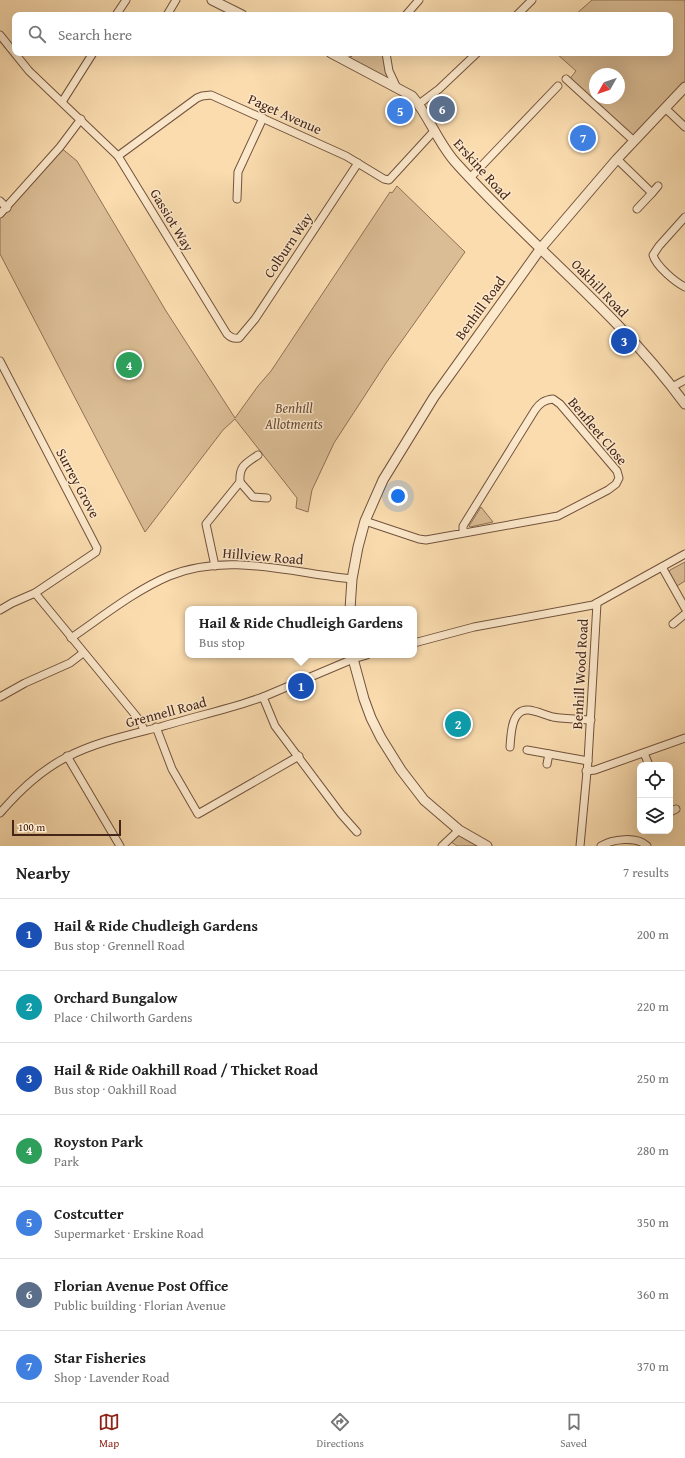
<!DOCTYPE html>
<html lang="en">
<head>
<meta charset="utf-8">
<style>
	body { margin:0; font-family:"Gentium Book Plus",serif; background:#f2f2f2; color:#222 }
	.controls { position:absolute; right:12px; bottom:12px; display:grid; overflow:hidden; border-radius:8px; box-shadow:0 4px 16px #0002 }
	.controls button { width:36px; height:36px; display:grid; place-items:center; padding:0; border:0; border-bottom:1px solid #e0e0e0; background:#fff; color:#222; font:20px sans-serif }
	.compass { position:absolute; left:589px; top:68px; width:36px; height:36px; border-radius:50%; background:#fff; box-shadow:0 4px 16px #0002; rotate:230deg }
	.scale { position:absolute; left:12px; bottom:10px; width:109px; box-sizing:border-box; padding-left:4px; border:2px solid #452517; border-top:0; font-size:11px; line-height:14px; white-space:nowrap; color:#452517; -webkit-text-stroke:3px #fce8cb; paint-order:stroke }
	.you { position:absolute; left:398px; top:496px; width:14px; height:14px; margin:-10px; border:3px solid #fff; border-radius:50%; background:#1a73e8; box-shadow:0 0 0 6px #1a73e833 }
	.badge { display:grid; place-items:center; width:26px; height:26px; border-radius:50%; background:#8f2418; color:#fff; font-size:13px; font-weight:700 }
	.pin { position:absolute; translate:-50% -50%; border:2px solid #fff; box-shadow:0 1px 4px #0006 }
	.popup { position:absolute; left:185px; top:606px; width:232px; height:52px; box-sizing:border-box; display:grid; place-content:center; border-radius:8px; background:#fff; filter:drop-shadow(0 1px 3px #0005); font-size:13px; white-space:nowrap; color:#767676 }
	.popup b { font-size:15px; color:#222 }
	.popup::after { content:''; position:absolute; left:50%; top:100%; margin-left:-8px; border:8px solid transparent; border-top-color:#fff }
	.list { margin:0; padding:0; list-style:none }
	h2 { display:flex; justify-content:space-between; align-items:center; height:52px; margin:0; padding:0 16px; font-size:17px }
	h2 small { font-size:13px; font-weight:400; color:#767676 }
	.list li { display:grid; grid-template-columns:26px 1fr auto; gap:12px; align-items:center; box-sizing:border-box; height:72px; padding:0 16px; border-top:1px solid #e0e0e0 }
	.list b { display:block; font-size:15px; white-space:nowrap }
	.list p { margin:0; font-size:13px; white-space:nowrap; color:#767676 }
	.list em { font-size:13px; font-style:normal; color:#767676 }
	.icon { flex:none; width:22px; height:22px; fill:none; stroke:currentColor; stroke-width:2; stroke-linecap:round; stroke-linejoin:round }
	.map { position:relative; flex:none; width:685px; height:846px; overflow:hidden }
	.search { position:absolute; background:#fff; box-shadow:0 4px 16px #0002; left:12px; right:12px; top:12px; height:44px; display:flex; align-items:center; gap:10px; box-sizing:border-box; padding:0 14px; border-radius:8px; color:#767676; font-size:15px }
	.sheet { height:556px; background:#fff }
	nav { display:flex; justify-content:space-around; align-items:center; box-sizing:border-box; height:56px; border-top:1px solid #e0e0e0; background:#fff; font-size:11px; color:#767676 }
	nav a { display:grid; justify-items:center; gap:2px }
	nav .on { color:#8f2418 }
	.map>svg:first-child { display:block }
</style>
</head>
<body>
<div class="map">
<svg width="685" height="846" viewBox="0 0 685 846">
	<rect width="100%" height="100%" fill="#fadcaf"/>
	<filter id="stains"><feTurbulence type="fractalNoise" baseFrequency=".005" numOctaves="4"/><feColorMatrix values="0 0 0 0 .2 0 0 0 0 .09 0 0 0 0 .02 0 0 0 .5 -.17"/></filter>
	<radialGradient id="worn" r=".72"><stop offset=".6" stop-color="#630" stop-opacity="0"/><stop offset="1" stop-color="#630" stop-opacity=".3"/></radialGradient>
	<!-- green -->
	<g fill="#dbbd95" stroke="#907156" fill-rule="evenodd">
		<path d="M 592,0 L 685,0 L 685,87 L 634,141 L 568,81 L 576,71 L 556,53 L 670,53 L 670,15 L 575,15 ZM 595,74 L 619,74 L 619,98 L 595,98 Z"/>
		<path d="M 357,53 L 384,53 L 393,83 L 339,55 Z"/>
		<path d="M 60,147 L 77,161 L 166,311 L 235,418 L 258,386 L 271,371 L 390,192 L 392,193 L 397,186 L 465,252 L 386,363 L 334,443 L 312,490 L 308,512 L 296,508 L 297,498 L 235,419 L 223,430 L 145,532 L 0,254 L 0,214 Z"/>
		<path d="M 481,507 L 493,522 L 470,527 L 469,526 Z"/>
		<path d="M 685,562 L 685,581 L 677,586 L 669,573 L 670,570 Z"/>
		<path d="M 460,832 L 484,846 L 457,846 L 450,841 Z"/>
	</g>
	<g fill="none" stroke-linecap="round" stroke-linejoin="round">
		<!-- minor casing -->
		<g stroke="#72533d" stroke-width="9">
			<g id="minor">
				<path d="M 116,15 L 126,0"/>
				<path d="M 167,15 L 176,0"/>
				<path d="M 406,15 L 419,0"/>
				<path d="M 517,15 L 532,0"/>
				<path d="M 0,35 L 29,71 L 118,156 L 227,334 C 231,338 234,339 239,338 L 255,319 L 358,163"/>
				<path d="M 386,53 L 389,71 L 396,86"/>
				<path d="M 335,55 L 349,53"/>
				<path d="M 566,79 L 634,141"/>
				<path d="M 62,102 L 93,53"/>
				<path d="M 419,104 L 439,89 L 477,53"/>
				<path d="M 665,108 L 685,127"/>
				<path d="M 118,156 L 197,98 L 202,96 L 211,95 L 346,156 L 384,179 L 389,180 L 434,131"/>
				<path d="M 617,159 L 652,193 L 637,209"/>
				<path d="M 470,178 L 558,86"/>
				<path d="M 652,193 L 658,186"/>
				<path d="M 237,199 L 238,172 L 263,118"/>
				<path d="M 0,201 L 7,208"/>
				<path d="M 0,214 L 60,147 L 81,119"/>
				<path d="M 685,217 L 659,246 L 653,255 C 656,266 675,282 685,287"/>
				<path d="M 0,361 L 97,548 L 96,552 L 35,593 L 12,603 L 0,610"/>
				<path d="M 672,387 L 685,380"/>
				<path d="M 240,482 L 253,497 L 267,498"/>
				<path d="M 365,521 L 419,539 L 426,540 L 558,516 L 608,490 L 616,484 L 619,478 L 617,471 L 560,404 L 553,399 C 544,400 540,403 535,410 L 463,526 L 463,533"/>
				<path d="M 215,566 L 206,524 L 240,482 C 239,466 245,464 258,455"/>
				<path d="M 662,567 L 685,608"/>
				<path d="M 35,593 L 132,711 L 140,721 L 144,730"/>
				<path d="M 673,624 L 685,614"/>
				<path d="M 71,638 C 102,617 134,591 169,576 C 227,552 292,573 352,579"/>
				<path d="M 414,643 L 474,627 L 593,605 L 685,554"/>
				<path d="M 0,697 L 25,683 L 70,663 L 83,653"/>
				<path d="M 263,697 L 275,726 L 341,814 L 357,832"/>
				<path d="M 156,727 L 172,769 L 198,814 L 299,756"/>
				<path d="M 510,747 C 511,735 511,708 529,710 C 537,711 545,715 553,717 C 565,719 578,719 591,720"/>
				<path d="M 527,750 L 588,761"/>
				<path d="M 644,753 L 649,765"/>
				<path d="M 67,756 L 120,846"/>
				<path d="M 547,764 L 549,754"/>
				<path d="M 586,771 L 595,770 L 685,738"/>
				<path d="M 670,812 L 676,809"/>
				<path d="M 0,813 C 19,791 41,770 67,757 C 96,742 129,735 160,727 C 187,719 215,712 242,704 L 263,697 L 353,659 L 367,655"/>
				<path d="M 442,846 L 459,830"/>
				<path d="M 580,846 L 588,761 L 597,603"/>
				<path d="M 601,846 C 612,839 637,836 647,846"/>
			</g>
		</g>
		<!-- tertiary casing -->
		<g stroke="#72533d" stroke-width="11">
			<g id="tertiary">
				<path d="M 212,0 L 242,15"/>
				<path d="M 331,53 L 412,96 C 430,117 438,144 457,164 C 531,246 620,315 685,404"/>
				<path d="M 350,609 L 352,579 L 358,547 L 365,521 L 383,480 L 434,397 L 541,248 L 617,159 L 685,87"/>
				<path d="M 352,655 L 364,699 L 371,718 L 381,738 L 401,770 L 424,800 L 459,830 L 487,846"/>
			</g>
		</g>
		<!-- minor -->
		<use href="#minor" stroke="#fce8cb" stroke-width="7"/>
		<!-- tertiary -->
		<use href="#tertiary" stroke="#fce8cb" stroke-width="9"/>
	</g>
	<g text-anchor="middle" dominant-baseline="central" stroke-width="3" stroke-linejoin="round" paint-order="stroke">
		<!-- street labels -->
		<g font-size="14" fill="#452517" stroke="#fce8cb">
			<text transform="translate(285 114) rotate(24)">Paget Avenue</text>
			<text transform="translate(482 169) rotate(48)">Erskine Road</text>
			<text transform="translate(172 220) rotate(59)">Gassiot Way</text>
			<text transform="translate(288 245) rotate(-56)">Colburn Way</text>
			<text transform="translate(600 288) rotate(46)">Oakhill Road</text>
			<text transform="translate(480 308) rotate(-54)">Benhill Road</text>
			<text transform="translate(598 431) rotate(50)">Benfleet Close</text>
			<text transform="translate(78 483) rotate(62)">Surrey Grove</text>
			<text transform="translate(263 556) rotate(5)">Hillview Road</text>
			<text transform="translate(580 674) rotate(-87)">Benhill Wood Road</text>
			<text transform="translate(166 712) rotate(-15)">Grennell Road</text>
		</g>
		<!-- park labels -->
		<g font-size="14" font-style="italic" fill="#6a4b36" stroke="#fce8cb">
			<text x="294" y="408">Benhill<tspan x="294" dy="16">Allotments</tspan></text>
		</g>
	</g>
	<rect width="100%" height="100%" filter="url(#stains)"/>
	<rect width="100%" height="100%" fill="url(#worn)"/>
</svg>
<div class="controls">
<button><svg class="icon" aria-label="locate" viewBox="0 0 24 24"><circle cx="12" cy="12" r="6"/><path d="M12 2v4M12 18v4M2 12h4M18 12h4"/></svg></button>
<button><svg class="icon" aria-label="layers" viewBox="0 0 24 24"><path d="M12 4l9 5-9 5-9-5zM3 14l9 5 9-5"/></svg></button>
</div>
<svg class="compass" viewBox="-18 -18 36 36"><path d="M0-13l5 13h-10z" fill="#e53935"/><path d="M0 13l5-13h-10z" fill="#767676"/></svg>
<div class="scale">100 m</div>
<div class="you"></div>
<div class="pin badge" style="left:301px;top:686px;background:#1a4fb4">1</div>
<div class="popup"><b>Hail &amp; Ride Chudleigh Gardens</b>Bus stop</div>
<div class="pin badge" style="left:458px;top:724px;background:#0f9aa8">2</div>
<div class="pin badge" style="left:624px;top:341px;background:#1a4fb4">3</div>
<div class="pin badge" style="left:129px;top:365px;background:#2e9e5b">4</div>
<div class="pin badge" style="left:400px;top:111px;background:#3f7fe0">5</div>
<div class="pin badge" style="left:442px;top:109px;background:#5c6f8a">6</div>
<div class="pin badge" style="left:583px;top:138px;background:#3f7fe0">7</div>
<div class="search"><svg class="icon" aria-label="search" viewBox="0 0 24 24"><circle cx="10" cy="10" r="6"/><path d="M15 15l6 6"/></svg>Search here</div>
</div>
<section class="sheet">
<h2>Nearby<small>7 results</small></h2>
<ul class="list">
<li><span class="badge" style="background:#1a4fb4">1</span><div><b>Hail &amp; Ride Chudleigh Gardens</b><p>Bus stop · Grennell Road</p></div><em>200 m</em></li>
<li><span class="badge" style="background:#0f9aa8">2</span><div><b>Orchard Bungalow</b><p>Place · Chilworth Gardens</p></div><em>220 m</em></li>
<li><span class="badge" style="background:#1a4fb4">3</span><div><b>Hail &amp; Ride Oakhill Road / Thicket Road</b><p>Bus stop · Oakhill Road</p></div><em>250 m</em></li>
<li><span class="badge" style="background:#2e9e5b">4</span><div><b>Royston Park</b><p>Park</p></div><em>280 m</em></li>
<li><span class="badge" style="background:#3f7fe0">5</span><div><b>Costcutter</b><p>Supermarket · Erskine Road</p></div><em>350 m</em></li>
<li><span class="badge" style="background:#5c6f8a">6</span><div><b>Florian Avenue Post Office</b><p>Public building · Florian Avenue</p></div><em>360 m</em></li>
<li><span class="badge" style="background:#3f7fe0">7</span><div><b>Star Fisheries</b><p>Shop · Lavender Road</p></div><em>370 m</em></li>
</ul>
</section>
<nav>
<a class="on"><svg class="icon" aria-label="map" viewBox="0 0 24 24"><path d="M3 6l6-2 6 2 6-2v14l-6 2-6-2-6 2zM9 4v14M15 6v14"/></svg>Map</a>
<a><svg class="icon" aria-label="directions" viewBox="0 0 24 24"><path d="M12 3l9 9-9 9-9-9zM9 14v-3h6M13 9l2 2-2 2"/></svg>Directions</a>
<a><svg class="icon" aria-label="saved" viewBox="0 0 24 24"><path d="M7 4h10v16l-5-4-5 4z"/></svg>Saved</a>
</nav>
</body>
</html>
